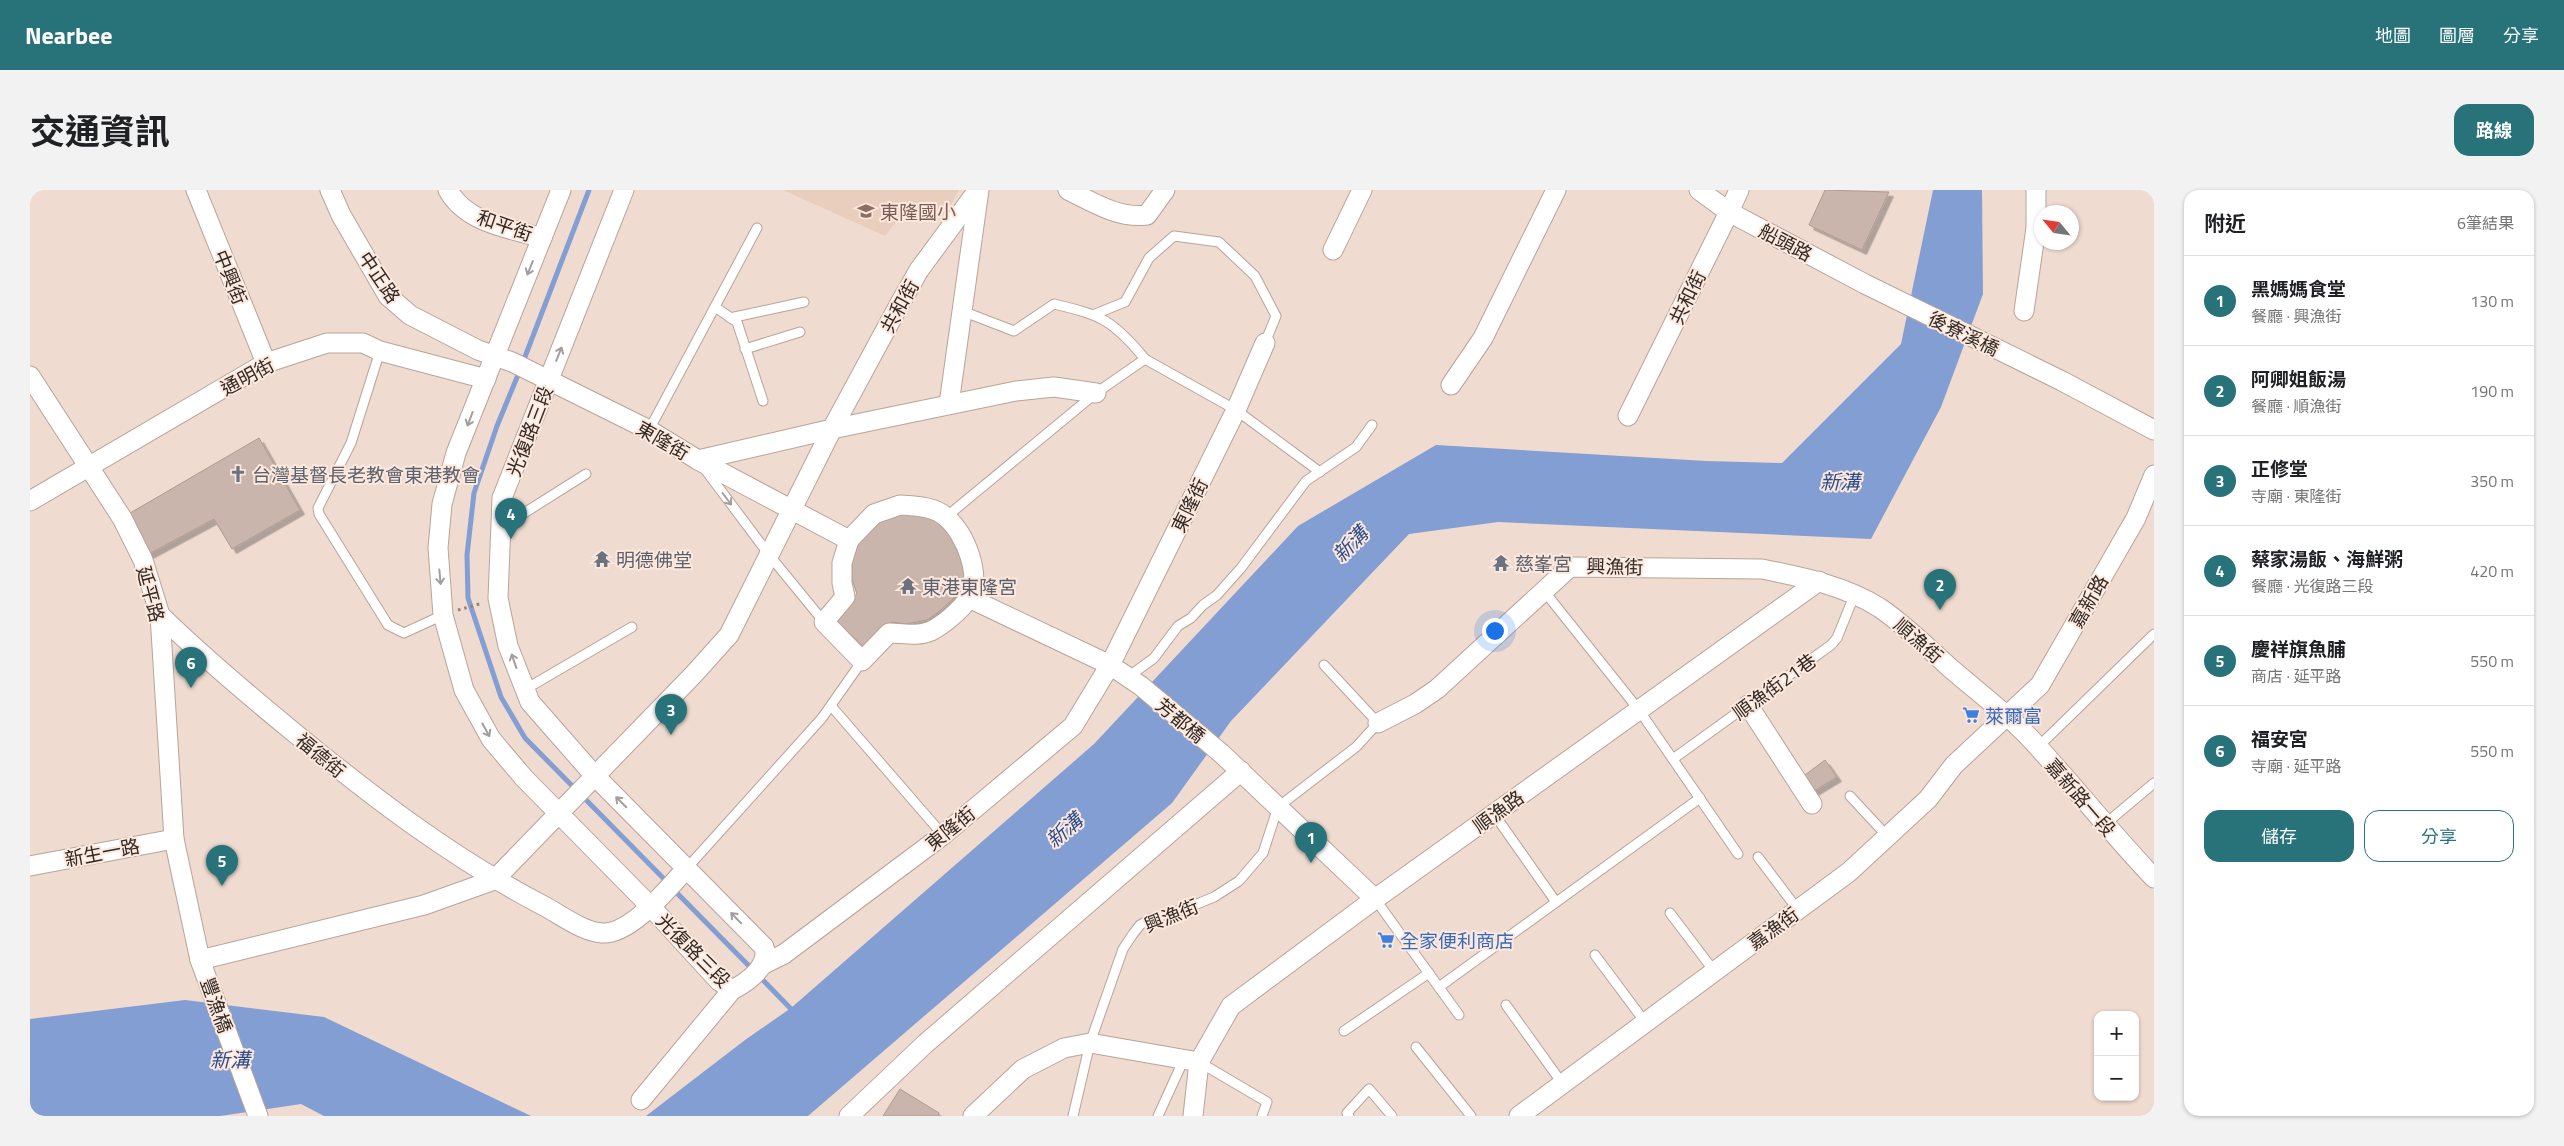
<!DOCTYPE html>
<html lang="zh-TW">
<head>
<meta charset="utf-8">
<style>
	body { margin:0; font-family:"Titillium Web","Noto Sans TC",sans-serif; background:#f2f2f2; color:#202124 }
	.controls { position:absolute; right:15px; bottom:15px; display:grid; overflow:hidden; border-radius:10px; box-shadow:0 1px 4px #0004 }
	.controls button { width:45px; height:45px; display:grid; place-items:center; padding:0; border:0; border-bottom:1px solid #e0e0e0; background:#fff; color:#202124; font:25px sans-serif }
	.compass { position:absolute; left:2004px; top:15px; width:45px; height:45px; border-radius:50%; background:#fff; box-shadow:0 1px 4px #0004; rotate:299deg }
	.you { position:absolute; left:1464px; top:440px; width:18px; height:18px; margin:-12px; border:4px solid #fff; border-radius:50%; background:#1a73e8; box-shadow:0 0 0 8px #1a73e833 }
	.badge { display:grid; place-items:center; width:32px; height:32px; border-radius:50%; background:#28727a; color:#fff; font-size:16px; font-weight:700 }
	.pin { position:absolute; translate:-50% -41px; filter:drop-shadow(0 1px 2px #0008) }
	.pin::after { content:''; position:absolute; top:26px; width:18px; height:15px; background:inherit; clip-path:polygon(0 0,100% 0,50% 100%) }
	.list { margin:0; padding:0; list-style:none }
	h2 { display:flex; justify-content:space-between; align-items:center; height:65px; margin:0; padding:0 20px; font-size:21px }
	h2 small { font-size:16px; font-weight:400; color:#757577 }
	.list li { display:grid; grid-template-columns:32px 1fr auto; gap:15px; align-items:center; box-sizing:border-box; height:90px; padding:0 20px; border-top:1px solid #e0e0e0 }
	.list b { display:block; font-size:19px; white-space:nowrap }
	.list p { margin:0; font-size:16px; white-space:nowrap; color:#757577 }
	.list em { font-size:16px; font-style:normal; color:#757577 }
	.actions { display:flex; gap:10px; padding:15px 20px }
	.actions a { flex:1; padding:11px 0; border:1px solid #28727a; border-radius:15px; text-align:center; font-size:18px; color:#28727a }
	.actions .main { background:#28727a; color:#fff }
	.map { position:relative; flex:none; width:2124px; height:926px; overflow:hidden; border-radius:15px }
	header { display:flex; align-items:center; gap:30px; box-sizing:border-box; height:70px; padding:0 25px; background:#28727a; color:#fff }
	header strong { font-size:24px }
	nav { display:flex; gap:28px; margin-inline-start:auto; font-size:18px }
	.intro { display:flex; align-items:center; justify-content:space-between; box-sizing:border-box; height:120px; padding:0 30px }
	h1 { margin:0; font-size:35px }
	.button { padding:12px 22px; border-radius:15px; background:#28727a; color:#fff; font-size:18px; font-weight:700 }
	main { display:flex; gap:30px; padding:0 30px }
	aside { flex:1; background:#fff; border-radius:15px; box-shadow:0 1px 4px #0004 }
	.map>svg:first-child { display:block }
</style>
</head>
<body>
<header>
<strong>Nearbee</strong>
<nav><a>地圖</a><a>圖層</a><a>分享</a></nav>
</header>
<div class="intro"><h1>交通資訊</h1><a class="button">路線</a></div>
<main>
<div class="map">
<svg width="2124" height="926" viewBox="0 0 2124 926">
	<defs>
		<filter id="shadow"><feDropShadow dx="4.5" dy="4.5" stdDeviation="0" flood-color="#0004"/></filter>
	</defs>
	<rect width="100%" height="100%" fill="#efdbd0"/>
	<!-- built -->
	<path fill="#e9cebe" d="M 753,0 L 929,0 L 916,25 L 878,17 L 855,46 Z"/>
	<!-- water -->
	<g fill="#829ed2">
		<path d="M 1903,0 L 1952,0 L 1953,104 L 1911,217 L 1841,349 L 1468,332 L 1379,344 L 1201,531 L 1142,613 L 778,926 L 616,926 L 715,850 L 761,818 L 1064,554 L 1268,336 L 1406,255 L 1676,271 L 1752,273 L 1871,154 Z"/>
		<path d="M 155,810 L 294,827 L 501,926 L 294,926 L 271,914 L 190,926 L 0,926 L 0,829 Z"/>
	</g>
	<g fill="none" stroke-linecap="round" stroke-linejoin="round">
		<!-- stream -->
		<g stroke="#829ed2" stroke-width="5">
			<path d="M 493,172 L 559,0"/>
			<path d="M 490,180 L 467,236 L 444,303 L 437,365 L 438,408 L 471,507 L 495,548 L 638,693"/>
			<path d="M 643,699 L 723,780"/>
			<path d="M 729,786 L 765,823"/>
		</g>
	</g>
	<!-- building -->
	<g fill="#c9b5ab" stroke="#ae9b90" filter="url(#shadow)">
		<path d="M 1795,0 L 1859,2 L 1832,60 L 1779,35 Z"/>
		<path d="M 229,248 L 270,320 L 202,359 L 184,329 L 117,365 L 95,326 Z"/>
		<path d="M 871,323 L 891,325 L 910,333 L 923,350 L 937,382 L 930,402 L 911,420 L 897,430 L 876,434 L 862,432 L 835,458 L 805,430 L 827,404 L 822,389 L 822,372 L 828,353 L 849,331 Z"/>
		<path d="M 1795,570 L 1807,587 L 1779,604 L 1771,588 Z"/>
		<path d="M 870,899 L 909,923 L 908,926 L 853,926 Z"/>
	</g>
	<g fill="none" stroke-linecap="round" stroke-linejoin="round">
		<!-- lane casing -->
		<g stroke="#b8a49a" stroke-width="11">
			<g id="lane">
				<path d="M 685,117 L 707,132 L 733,211"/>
				<path d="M 932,121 L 984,141 L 1024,114 C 1071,125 1083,130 1115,169"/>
				<path d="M 1065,124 L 1095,112 L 1119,68 L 1144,46 L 1189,52 L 1225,86 L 1246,126 L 1235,153"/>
				<path d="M 700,128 L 774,112"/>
				<path d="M 715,159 L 770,142"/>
				<path d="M 350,161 L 321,253 L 288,318 L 289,324 L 358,435 L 374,443 L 413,425"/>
				<path d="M 619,240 L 727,38"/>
				<path d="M 674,278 L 740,366 L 794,432"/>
				<path d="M 916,327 L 1066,203 L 1115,169 L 1206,220 L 1290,282"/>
				<path d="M 472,337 L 556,284"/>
				<path d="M 1514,401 L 1609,520 L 1708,664"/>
				<path d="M 1098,487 L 1124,468 L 1148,436 L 1161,428 L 1173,415 L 1187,405 L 1211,378 L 1276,291 L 1326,257 L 1342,235"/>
				<path d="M 494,500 L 602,437"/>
				<path d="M 802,517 L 913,645"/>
				<path d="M 2008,557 L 2124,444"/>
				<path d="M 1643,569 L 1801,455 L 1807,448 L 1824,406"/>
				<path d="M 1820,606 L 1858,647"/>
				<path d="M 1464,624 L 1526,712"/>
				<path d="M 2074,635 L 2124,593"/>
				<path d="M 1728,667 L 1768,720"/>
				<path d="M 657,678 L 792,528 L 832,471"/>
				<path d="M 1345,709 L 1429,825"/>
				<path d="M 1640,723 L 1684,781"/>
				<path d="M 1565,765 L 1615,832"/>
				<path d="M 1409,797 L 1670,608"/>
				<path d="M 1476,815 L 1532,893"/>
				<path d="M 1314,841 L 1399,783"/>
				<path d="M 1386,857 L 1441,926"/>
				<path d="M 1169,872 L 1237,912 L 1232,926"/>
				<path d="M 1043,926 L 1060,853 L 1093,759 L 1103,744 L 1110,735 L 1120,729 L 1157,718 L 1184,707 L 1209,691 L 1233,663 L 1248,617 L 1326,557 L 1348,533 L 1294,475"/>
				<path d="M 1128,926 L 1154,869"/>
				<path d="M 1319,926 L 1317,923 L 1339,899 L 1362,926"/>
			</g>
		</g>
		<!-- street casing -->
		<g stroke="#b8a49a" stroke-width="21">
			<g id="street">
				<path d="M 166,0 L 236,173"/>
				<path d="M 300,0 L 311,25 L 358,106 L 380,125 L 448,160 L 482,172 L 619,240 L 668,270 L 819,350"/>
				<path d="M 418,0 C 436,33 479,38 512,48"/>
				<path d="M 531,0 L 426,263 L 412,314 L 408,358 L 413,425 L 434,500 L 461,549 L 494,588 L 622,718 L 689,791 L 702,800 C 718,792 740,776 734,757 L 564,585 L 500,512 L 478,456 L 468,408 L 472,308 L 594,0"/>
				<path d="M 1038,0 C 1062,12 1089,29 1117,25 L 1135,0"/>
				<path d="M 1709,0 L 1699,22 L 1835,94 L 2032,191 L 2124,240"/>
				<path d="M 1303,60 L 1332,0"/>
				<path d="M 1994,121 L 2006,38 L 2006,0"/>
				<path d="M 0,186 L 92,328 L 113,370 L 130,425 L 144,649 L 170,770 L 228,926"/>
				<path d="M 1421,195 L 1453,148 L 1526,0"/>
				<path d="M 919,214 L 949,0"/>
				<path d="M 1598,226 L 1699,22 L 1669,0"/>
				<path d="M 668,270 L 802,239 L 986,201 L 1024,197 L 1066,203"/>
				<path d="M 0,311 L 236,173 L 297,153 L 333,153 L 350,161 L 456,189"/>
				<path d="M 870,315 C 885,316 905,316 917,328 C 935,344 953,386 938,409 C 931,420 913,435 901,441 C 887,447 873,443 859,443 L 832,471 L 794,432 L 815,407 L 812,393 L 812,373 L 819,350 L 844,324 Z"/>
				<path d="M 939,408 L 1080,475 L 1111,496 L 1192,564 L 1345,709"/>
				<path d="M 130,425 C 172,466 216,503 261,540 C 341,606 422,668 514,716 C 531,725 553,742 572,743 C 601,745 639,697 657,678"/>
				<path d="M 1718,515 L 1782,614"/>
				<path d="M 1348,533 L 1385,514 L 1407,499 L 1540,377 L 1732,379 C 1772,387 1816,396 1850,418 C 1875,435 1897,457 1919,477 C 1949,503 1983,528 2009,558 C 2048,601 2084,646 2124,688"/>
				<path d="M 0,676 L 144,649"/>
				<path d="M 170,770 L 394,715 L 464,690 L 664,484 L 699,445 L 802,239 L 869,115 L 889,80 L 948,0"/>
				<path d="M 734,774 L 754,764 L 913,645 L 1043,536 L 1080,475 L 1206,220 L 1235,153"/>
				<path d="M 611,910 L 702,800"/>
				<path d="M 819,926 L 895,854 L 1211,581"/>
				<path d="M 943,926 L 993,879 L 1034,858 L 1060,853 L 1169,872"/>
				<path d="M 1163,926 L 1169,872 L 1201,816 L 1345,709 L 1789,391"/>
				<path d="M 1489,926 L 1819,682 L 1898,609 L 1924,575 L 2010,495 L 2106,328 L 2124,285"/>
			</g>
		</g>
		<!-- path -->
		<path stroke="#8d8078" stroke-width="3" stroke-dasharray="2.5 4" stroke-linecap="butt" d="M 428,420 L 453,413"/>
		<!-- lane -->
		<use href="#lane" stroke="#fff" stroke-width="9"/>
		<!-- street -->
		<use href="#street" stroke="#fff" stroke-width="19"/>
	</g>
	<!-- one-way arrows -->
	<defs><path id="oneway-shaft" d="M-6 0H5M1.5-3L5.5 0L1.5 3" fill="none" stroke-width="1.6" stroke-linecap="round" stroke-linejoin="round" transform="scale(1.25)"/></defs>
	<g stroke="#a29f9d">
		<use href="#oneway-shaft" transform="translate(500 78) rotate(112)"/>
		<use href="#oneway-shaft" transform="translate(529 164) rotate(-68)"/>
		<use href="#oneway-shaft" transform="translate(440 229) rotate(111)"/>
		<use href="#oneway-shaft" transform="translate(697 309) rotate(53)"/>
		<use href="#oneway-shaft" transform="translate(410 387) rotate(85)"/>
		<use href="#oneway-shaft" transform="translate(484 471) rotate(-109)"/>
		<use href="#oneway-shaft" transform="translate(456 540) rotate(61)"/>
		<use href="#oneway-shaft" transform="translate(591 612) rotate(-135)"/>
		<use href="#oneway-shaft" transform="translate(706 728) rotate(-134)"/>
	</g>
	<!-- icons -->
	<defs>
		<g id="school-bare" transform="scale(1.35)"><path d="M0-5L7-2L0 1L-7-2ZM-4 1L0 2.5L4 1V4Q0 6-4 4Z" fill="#8d6e63" stroke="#fde8dd" stroke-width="2.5" paint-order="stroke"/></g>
		<g id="church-bare" transform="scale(1.35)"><path d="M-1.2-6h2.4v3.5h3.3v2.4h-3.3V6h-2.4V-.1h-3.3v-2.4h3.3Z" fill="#6b7280" stroke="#fde8dd" stroke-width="2.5" paint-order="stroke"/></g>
		<g id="temple-bare" transform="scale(1.35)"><path d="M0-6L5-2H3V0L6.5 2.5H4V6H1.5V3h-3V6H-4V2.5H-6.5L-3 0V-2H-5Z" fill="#6b7280" stroke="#fde8dd" stroke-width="2.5" paint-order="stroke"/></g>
		<g id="supermarket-bare" transform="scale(1.35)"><path d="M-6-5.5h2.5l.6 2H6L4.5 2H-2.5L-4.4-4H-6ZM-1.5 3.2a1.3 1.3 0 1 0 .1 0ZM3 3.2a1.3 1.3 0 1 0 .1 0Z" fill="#3f7fe0" stroke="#fde8dd" stroke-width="2.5" paint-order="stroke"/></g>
	</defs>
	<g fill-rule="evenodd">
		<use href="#school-bare" x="836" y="21"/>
		<use href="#church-bare" x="208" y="284"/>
		<use href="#temple-bare" x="572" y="369"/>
		<use href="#temple-bare" x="1471" y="373"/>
		<use href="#temple-bare" x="878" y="396"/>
		<use href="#supermarket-bare" x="1941" y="525"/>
		<use href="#supermarket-bare" x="1356" y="750"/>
	</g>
	<g text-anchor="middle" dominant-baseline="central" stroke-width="4" stroke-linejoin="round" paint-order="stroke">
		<!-- education labels -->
		<g font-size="19" fill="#785e54" stroke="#fde8dd" text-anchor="start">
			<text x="850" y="21">東隆國小</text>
		</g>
		<!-- street labels -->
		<g font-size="19" fill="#302925" stroke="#fde8dd">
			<text transform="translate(475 35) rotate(19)">和平街</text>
			<text transform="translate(1756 52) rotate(28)">船頭路</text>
			<text transform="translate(201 87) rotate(68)">中興街</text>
			<text transform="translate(350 87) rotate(56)">中正路</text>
			<text transform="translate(1657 107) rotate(-64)">共和街</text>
			<text transform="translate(869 116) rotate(-61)">共和街</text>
			<text transform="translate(1934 143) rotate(26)">後寮溪橋</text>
			<text transform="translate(217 186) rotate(-28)">通明街</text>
			<text transform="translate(499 241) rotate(-69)">光復路三段</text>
			<text transform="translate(633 250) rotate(30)">東隆街</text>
			<text transform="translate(1159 315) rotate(-64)">東隆街</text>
			<text transform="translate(1585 376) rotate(1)">興漁街</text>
			<text transform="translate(121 404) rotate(75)">延平路</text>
			<text transform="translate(2058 411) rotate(-60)">嘉新路</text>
			<text transform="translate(1889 450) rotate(41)">順漁街</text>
			<text transform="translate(1744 496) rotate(-36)">順漁街21巷</text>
			<text transform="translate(1151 530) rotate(40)">芳都橋</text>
			<text transform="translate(291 565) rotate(40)">福德街</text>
			<text transform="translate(2051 607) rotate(49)">嘉新路一段</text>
			<text transform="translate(1468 621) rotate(-36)">順漁路</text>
			<text transform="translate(920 638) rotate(-39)">東隆街</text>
			<text transform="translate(72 662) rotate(-11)">新生一路</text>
			<text transform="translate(1141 725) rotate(-22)">興漁街</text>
			<text transform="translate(1743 738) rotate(-36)">嘉漁街</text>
			<text transform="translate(664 760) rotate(45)">光復路三段</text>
			<text transform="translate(187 815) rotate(70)">豐漁橋</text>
		</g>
		<!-- worship labels -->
		<g font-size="19" fill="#5b616d" stroke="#fde8dd" text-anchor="start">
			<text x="222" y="284">台灣基督長老教會東港教會</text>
			<text x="586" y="369">明德佛堂</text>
			<text x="1485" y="373">慈峯宮</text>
			<text x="892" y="396">東港東隆宮</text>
		</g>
		<!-- shop labels -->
		<g font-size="19" fill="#366cbe" stroke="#fde8dd" text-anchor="start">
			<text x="1955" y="525">萊爾富</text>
			<text x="1370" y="750">全家便利商店</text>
		</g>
		<!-- water labels -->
		<g font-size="20" font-style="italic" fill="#2b4c8b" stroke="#fde8dd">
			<text x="1810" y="291">新溝</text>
			<text transform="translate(1320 354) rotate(-46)">新溝</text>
			<text transform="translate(1034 640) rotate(-41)">新溝</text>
			<text x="200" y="869">新溝</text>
		</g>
	</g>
</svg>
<div class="controls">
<button>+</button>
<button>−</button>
</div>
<svg class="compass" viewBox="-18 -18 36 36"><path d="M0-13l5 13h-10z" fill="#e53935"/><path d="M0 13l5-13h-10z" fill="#757577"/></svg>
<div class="you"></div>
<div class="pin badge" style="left:1281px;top:673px">1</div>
<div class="pin badge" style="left:1910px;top:420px">2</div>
<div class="pin badge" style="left:641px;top:545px">3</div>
<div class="pin badge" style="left:481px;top:349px">4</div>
<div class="pin badge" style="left:192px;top:696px">5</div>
<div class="pin badge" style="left:161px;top:498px">6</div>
</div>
<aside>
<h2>附近<small>6筆結果</small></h2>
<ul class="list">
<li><span class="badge">1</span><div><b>黑媽媽食堂</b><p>餐廳 · 興漁街</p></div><em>130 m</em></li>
<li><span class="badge">2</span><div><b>阿卿姐飯湯</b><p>餐廳 · 順漁街</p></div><em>190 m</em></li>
<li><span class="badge">3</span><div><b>正修堂</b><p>寺廟 · 東隆街</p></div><em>350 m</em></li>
<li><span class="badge">4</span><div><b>蔡家湯飯、海鮮粥</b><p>餐廳 · 光復路三段</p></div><em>420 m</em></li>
<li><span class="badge">5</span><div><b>慶祥旗魚脯</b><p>商店 · 延平路</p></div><em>550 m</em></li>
<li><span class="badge">6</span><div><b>福安宮</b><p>寺廟 · 延平路</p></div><em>550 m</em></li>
</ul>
<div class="actions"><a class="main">儲存</a><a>分享</a></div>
</aside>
</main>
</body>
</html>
